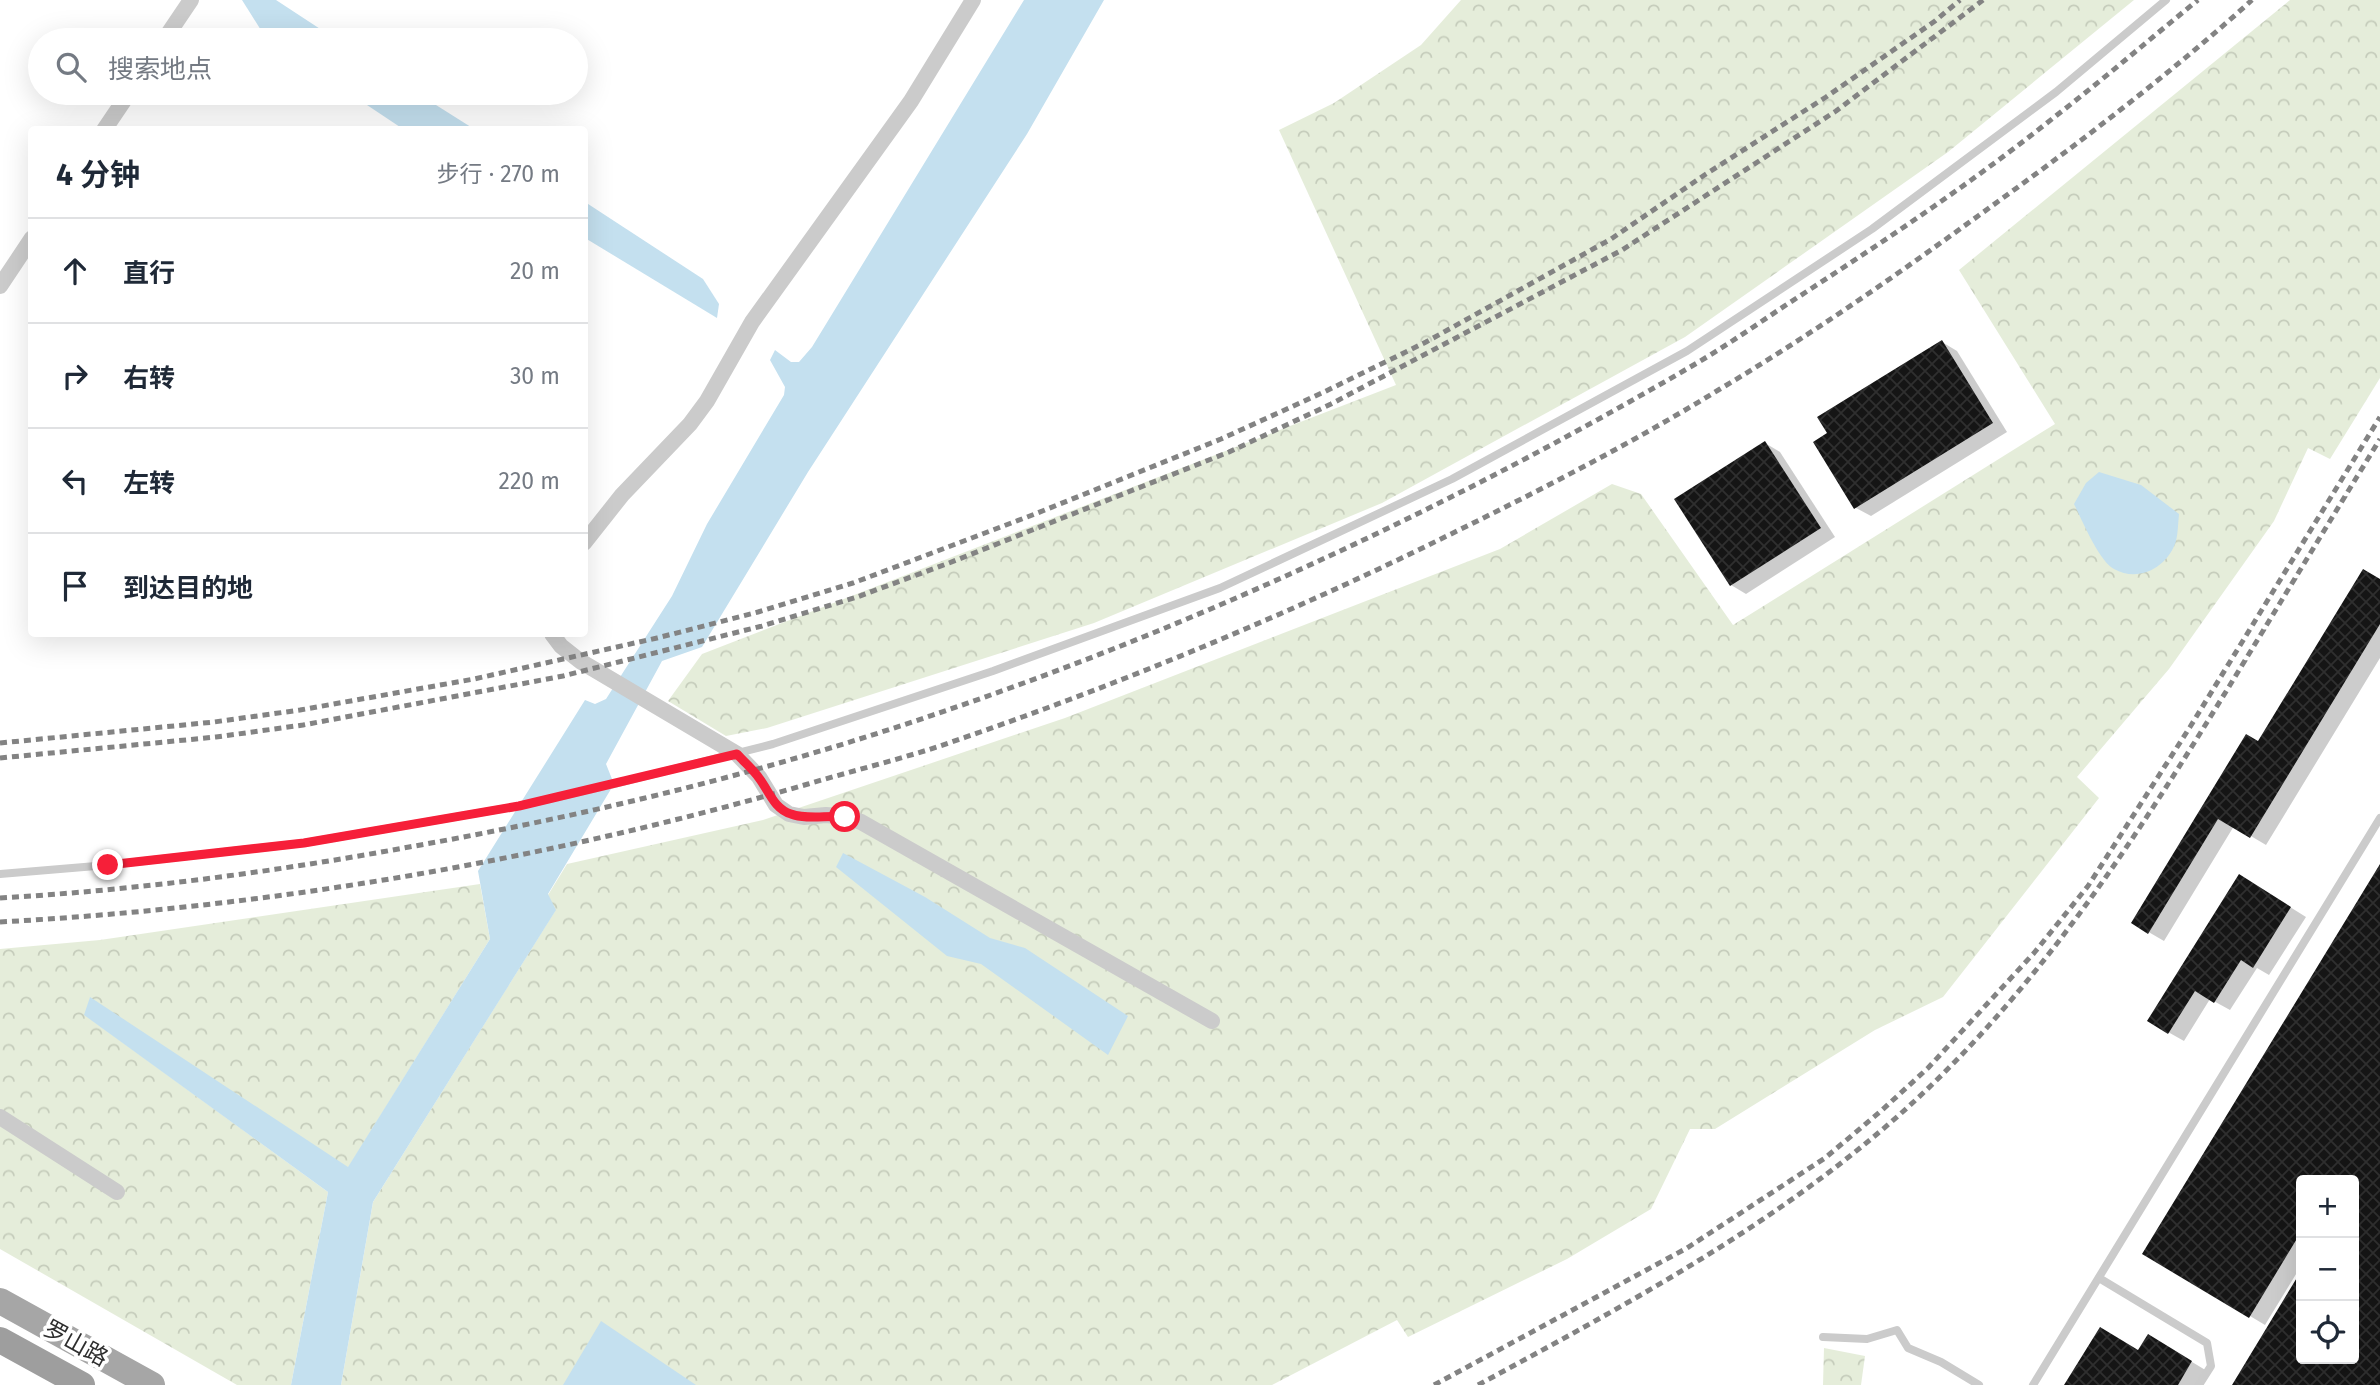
<!DOCTYPE html>
<html lang="zh">
<head>
<meta charset="utf-8">
<style>
	body { margin:0; font-family:"Fira Sans","Noto Sans SC",sans-serif; background:#f6f6f7; color:#1f2937 }
	.controls { position:absolute; right:21px; bottom:21px; display:grid; overflow:hidden; border-radius:7px; box-shadow:0 7px 28px #0002 }
	.controls button { width:63px; height:63px; display:grid; place-items:center; padding:0; border:0; border-bottom:2px solid #e0e1e3; background:#fff; color:#1f2937; font:35px sans-serif }
	.stop { position:absolute; width:21px; height:21px; margin:-16px; border:5px solid #f61f39; border-radius:50%; background:#fff }
	.stop.end { background:#f61f39; border-color:#fff; box-shadow:0 2px 7px #0008 }
	.list { margin:0; padding:0; list-style:none }
	h2 { display:flex; justify-content:space-between; align-items:center; height:91px; margin:0; padding:0 28px; font-size:30px }
	h2 small { font-size:23px; font-weight:400; color:#747a83 }
	.list li { display:grid; grid-template-columns:46px 1fr auto; gap:21px; align-items:center; box-sizing:border-box; height:105px; padding:0 28px; border-top:2px solid #e0e1e3 }
	.list b { display:block; font-size:26px; white-space:nowrap }
	.list em { font-size:23px; font-style:normal; color:#747a83 }
	.icon { flex:none; width:38px; height:38px; fill:none; stroke:currentColor; stroke-width:2; stroke-linecap:round; stroke-linejoin:round }
	.map { position:relative; flex:none; width:2380px; height:1385px; overflow:hidden }
	.search { position:absolute; background:#fff; box-shadow:0 7px 28px #0002; left:28px; top:28px; width:560px; height:77px; display:flex; align-items:center; gap:18px; box-sizing:border-box; padding:0 24px; border-radius:38px; color:#747a83; font-size:26px }
	.panel { position:absolute; background:#fff; box-shadow:0 7px 28px #0002; left:28px; top:126px; width:560px; height:511px; border-radius:7px }
	.map>svg:first-child { display:block }
</style>
</head>
<body>
<div class="map">
<svg width="2380" height="1385" viewBox="0 0 2380 1385">
	<defs>
		<pattern id="forest-crowns" width="20" height="18" patternUnits="userSpaceOnUse" patternTransform="scale(1.75)"><rect width="20" height="18" fill="#e5edda"/><path d="M2 6a3 3 0 1 1 6 0M12 15a3 3 0 1 1 6 0" fill="none" stroke="#c5ccbb"/></pattern>
		<pattern id="building-cross-hatch" width="8" height="8" patternUnits="userSpaceOnUse" patternTransform="scale(1.75)"><rect width="8" height="8" fill="#151515"/><path d="M0 0l8 8M0 8l8-8" fill="none" stroke="#2f2f2f"/></pattern>
	</defs>
	<rect width="100%" height="100%" fill="#fff"/>
	<!-- forest -->
	<g fill="url(#forest-crowns)">
		<path d="M 1461,0 L 2134,0 L 1948,152 L 1685,337 L 1382,503 L 1094,623 L 767,728 L 726,736 L 668,701 L 702,654 L 1396,385 L 1279,130 L 1334,103 L 1421,45 Z"/>
		<path d="M 2290,0 L 2380,0 L 2380,378 L 2330,459 L 2308,448 L 2274,521 L 2169,669 L 2077,777 L 2099,798 L 1943,997 L 1875,1030 L 1715,1129 L 1690,1129 L 1651,1209 L 1567,1259 L 1408,1337 L 1397,1320 L 1272,1385 L 341,1385 L 373,1202 L 555,911 L 548,895 L 567,864 L 763,820 L 1065,718 L 1500,549 L 1612,484 L 1641,494 L 1733,625 L 2055,424 L 1959,270 Z"/>
		<path d="M 480,884 L 490,939 L 348,1168 L 90,998 L 85,1015 L 328,1192 L 291,1385 L 237,1385 L 0,1249 L 0,949 L 100,940 Z"/>
		<path d="M 1824,1348 L 1865,1356 L 1861,1385 L 1823,1385 Z"/>
	</g>
	<!-- water -->
	<g fill="#c4e0ef">
		<path d="M 242,0 L 276,0 L 337,40 L 271,40 L 264,35 Z"/>
		<path d="M 1024,0 L 1104,0 L 1027,134 L 808,472 L 702,647 L 662,661 L 606,764 L 614,784 L 548,894 L 556,910 L 373,1202 L 341,1385 L 291,1385 L 328,1192 L 84,1015 L 90,997 L 348,1167 L 490,939 L 478,871 L 585,700 L 595,704 L 606,699 L 672,596 L 707,524 L 784,395 L 785,387 L 770,360 L 775,350 L 791,362 L 799,362 L 812,347 Z"/>
		<path d="M 349,93 L 417,93 L 474,129 L 403,129 Z"/>
		<path d="M 585,202 L 703,279 L 719,304 L 717,318 L 585,238 Z"/>
		<path d="M 2099,472 L 2141,485 L 2179,514 C 2178,523 2178,533 2176,541 C 2168,567 2139,583 2114,569 C 2099,561 2082,520 2074,504 L 2086,483 Z"/>
		<path d="M 843,853 L 925,897 L 990,938 L 1025,948 L 1128,1016 L 1108,1055 L 981,964 L 947,956 L 836,867 Z"/>
		<path d="M 601,1321 L 696,1385 L 563,1385 Z"/>
	</g>
	<!-- shadow -->
	<g fill="#0003">
		<path d="M 1942,342 L 1957,351 L 2007,432 L 1871,516 L 1856,508 L 1829,434 Z"/>
		<path d="M 1765,443 L 1780,452 L 1835,537 L 1746,594 L 1731,585 Z"/>
		<path d="M 2380,580 L 2380,658 L 2266,845 L 2234,826 L 2164,941 L 2133,923 L 2259,743 Z"/>
		<path d="M 2380,867 L 2380,1385 L 2234,1385 L 2301,1274 L 2301,1359 L 2354,1359 L 2354,1180 L 2301,1180 L 2301,1266 L 2265,1325 L 2145,1253 Z"/>
		<path d="M 2255,885 L 2306,917 L 2269,975 L 2257,968 L 2230,1010 L 2210,999 L 2184,1041 L 2168,1032 Z"/>
		<path d="M 2149,1336 L 2207,1371 L 2198,1385 L 2066,1385 L 2139,1352 Z"/>
	</g>
	<!-- building -->
	<g fill="url(#building-cross-hatch)">
		<path d="M 1942,340 L 1993,423 L 1854,509 L 1813,442 L 1827,433 L 1817,417 Z"/>
		<path d="M 1765,441 L 1821,528 L 1730,586 L 1674,499 Z"/>
		<path d="M 2363,569 L 2380,579 L 2380,624 L 2250,838 L 2218,819 L 2148,934 L 2131,923 L 2246,734 L 2258,741 Z"/>
		<path d="M 2380,864 L 2380,1385 L 2232,1385 L 2301,1271 L 2301,1359 L 2354,1359 L 2354,1180 L 2301,1180 L 2301,1232 L 2249,1318 L 2142,1254 Z"/>
		<path d="M 2239,874 L 2291,907 L 2253,968 L 2241,960 L 2214,1003 L 2195,991 L 2168,1034 L 2147,1021 Z"/>
		<path d="M 2100,1327 L 2138,1350 L 2148,1334 L 2192,1361 L 2178,1385 L 2064,1385 Z"/>
	</g>
	<g fill="none" stroke-linecap="round" stroke-linejoin="round">
		<!-- service -->
		<g stroke="#cbcbcb" stroke-width="8">
			<path d="M 0,874 L 108,865 L 304,843 L 519,806 L 614,784 L 773,744 L 993,671 L 1220,588 L 1452,479 L 1687,351 L 1872,229 L 2056,92 L 2166,0"/>
			<path d="M 2099,1278 L 2207,1343 L 2211,1366 L 2199,1385"/>
			<path d="M 1823,1337 L 1867,1339 L 1897,1330 L 1908,1348 L 1941,1362 L 1979,1385"/>
			<path d="M 2033,1385 L 2380,818"/>
		</g>
		<!-- minor -->
		<g stroke="#cbcbcb" stroke-width="16">
			<path d="M 164,40 L 191,0"/>
			<path d="M 104,130 L 129,93"/>
			<path d="M 0,286 L 32,238"/>
			<path d="M 584,543 L 622,495 L 690,424 L 707,401 L 752,322 L 911,101 L 973,0"/>
			<path d="M 552,634 L 561,646 L 580,661 L 737,754 L 759,777 L 776,805 L 789,814 L 804,817 L 826,815 L 845,817 L 861,822 L 1212,1021"/>
			<path d="M 0,1117 L 117,1192"/>
		</g>
		<!-- primary -->
		<path stroke="#a6a6a6" stroke-width="26" d="M 0,1301 L 152,1385"/>
		<!-- trunk -->
		<path stroke="#9e9e9e" stroke-width="26" d="M 0,1340 L 82,1385"/>
		<!-- rail -->
		<g stroke="#838383" stroke-width="5" stroke-dasharray="7 5" stroke-linecap="butt">
			<path d="M 0,743 L 214,722 L 300,710 L 474,679 L 657,638 L 758,612 L 853,583 L 1035,514 L 1221,439 L 1324,392 L 1426,342 L 1611,239 L 1706,174 L 1826,97 L 1935,21 L 1960,0"/>
			<path d="M 0,758 L 216,737 L 303,725 L 563,676 L 762,626 L 857,597 L 949,563 L 1229,452 L 1331,404 L 1622,250 L 1836,111 L 1983,0"/>
			<path d="M 0,898 C 137,890 274,872 409,847 C 584,816 759,774 927,717 C 1195,627 1453,506 1697,363 C 1729,344 1759,323 1789,303 C 1880,244 1972,183 2057,115 C 2105,78 2151,38 2198,0"/>
			<path d="M 0,922 C 273,907 546,860 808,784 C 852,771 897,760 940,746 C 1101,691 1259,627 1412,553 C 1517,502 1621,450 1720,389 C 1809,336 1894,277 1978,216 C 2071,149 2167,77 2252,0"/>
			<path d="M 1434,1385 L 1687,1248 L 1825,1158 L 1881,1111 L 1928,1068 L 2034,953 L 2088,886 L 2190,727 L 2380,417"/>
			<path d="M 1478,1385 C 1622,1307 1766,1230 1890,1123 C 2032,1000 2133,843 2230,685 C 2280,603 2330,521 2380,439"/>
		</g>
	</g>
	<g fill="none" stroke-linecap="round" stroke-linejoin="round">
		<!-- route -->
		<path stroke="#f61f39" stroke-width="9" d="M 108,865 L 304,843 L 519,806 L 737,754 C 744,762 753,769 759,778 C 769,791 774,809 791,814 C 807,820 828,815 845,817"/>
	</g>
	<g text-anchor="middle" dominant-baseline="central" stroke-width="7" stroke-linejoin="round" paint-order="stroke">
		<!-- street labels -->
		<g font-size="23" fill="#2e2e2e" stroke="#fff">
			<text transform="translate(76 1343) rotate(29)">罗山路</text>
		</g>
	</g>
</svg>
<div class="controls">
<button>+</button>
<button>−</button>
<button><svg class="icon" aria-label="locate" viewBox="0 0 24 24"><circle cx="12" cy="12" r="6"/><path d="M12 2v4M12 18v4M2 12h4M18 12h4"/></svg></button>
</div>
<div class="stop" style="left:845px;top:817px"></div>
<div class="stop end" style="left:108px;top:865px"></div>
<div class="search"><svg class="icon" aria-label="search" viewBox="0 0 24 24"><circle cx="10" cy="10" r="6"/><path d="M15 15l6 6"/></svg>搜索地点</div>
<section class="panel">
<h2>4 分钟<small>步行 · 270 m</small></h2>
<ul class="list">
<li><svg class="icon" aria-label="ahead" viewBox="0 0 24 24"><path d="M12 20V5M6 11l6-6 6 6"/></svg><div><b>直行</b></div><em>20 m</em></li>
<li><svg class="icon" aria-label="right" viewBox="0 0 24 24"><path d="M7 20v-9h11M14 6l5 5-5 5"/></svg><div><b>右转</b></div><em>30 m</em></li>
<li><svg class="icon" aria-label="left" viewBox="0 0 24 24"><path d="M17 20v-9H6M10 6l-5 5 5 5"/></svg><div><b>左转</b></div><em>220 m</em></li>
<li><svg class="icon" aria-label="arrive" viewBox="0 0 24 24"><path d="M6 21V4h12l-3 4 3 4H6"/></svg><div><b>到达目的地</b></div></li>
</ul>
</section>
</div>
</body>
</html>
